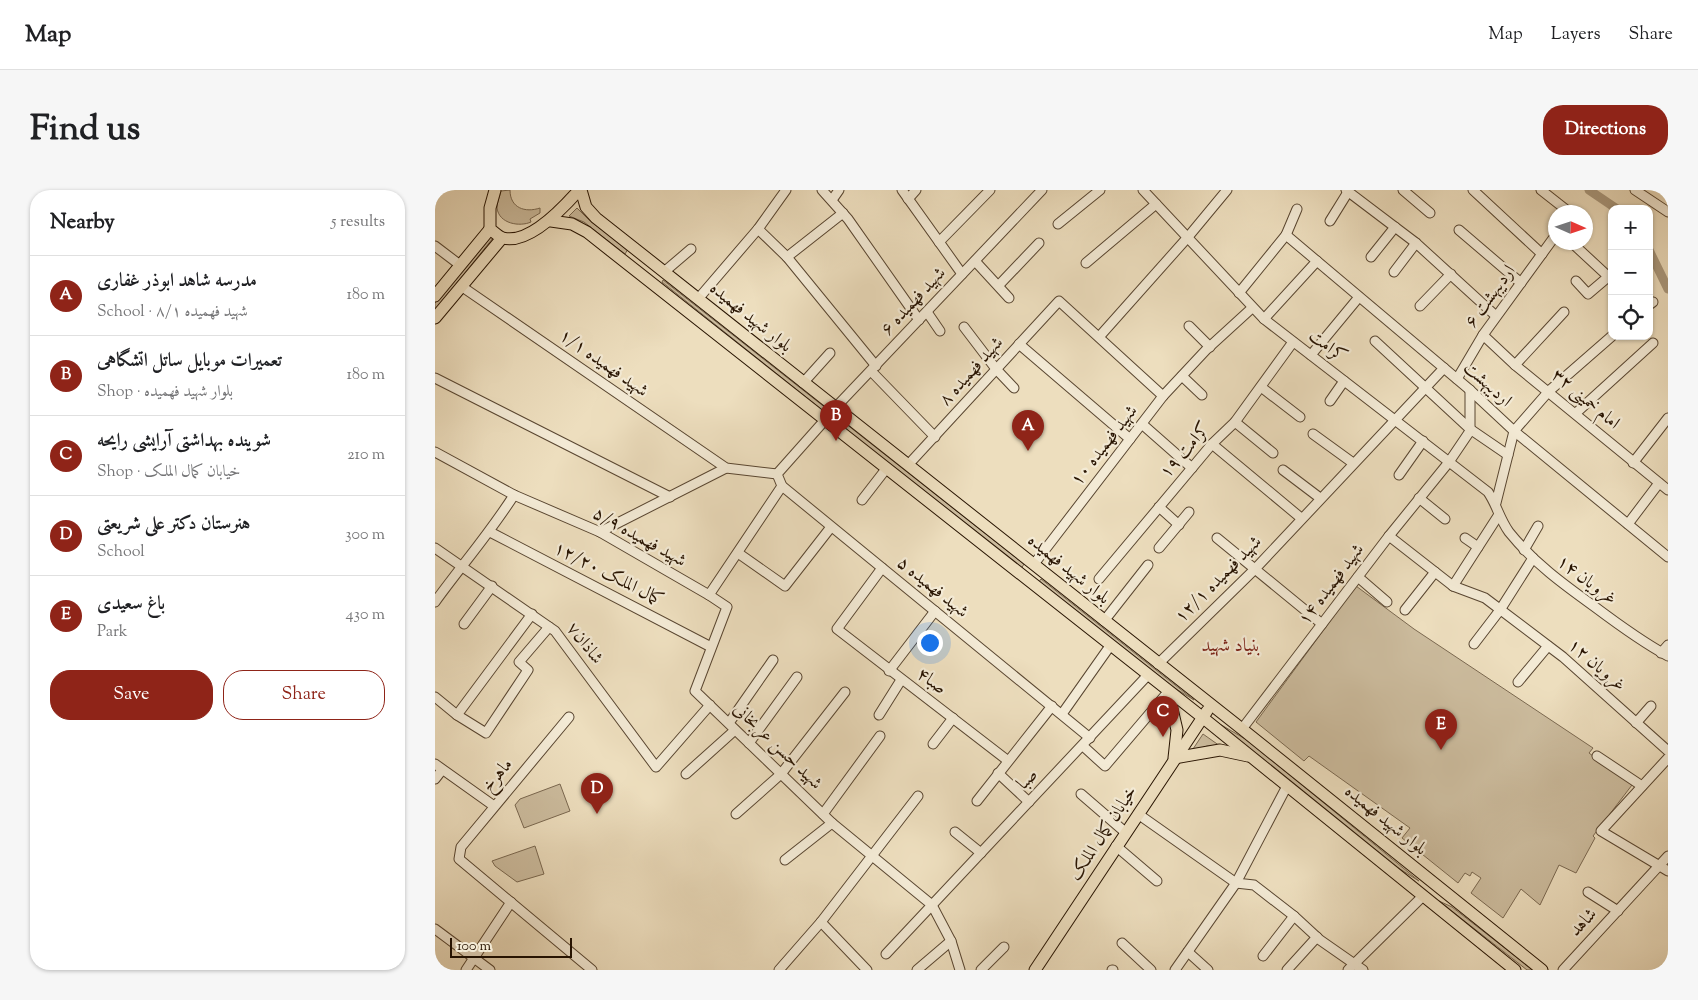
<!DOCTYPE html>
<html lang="en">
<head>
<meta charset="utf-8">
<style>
	body { margin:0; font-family:"Sorts Mill Goudy",Amiri,serif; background:#f6f6f6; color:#202124 }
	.controls { position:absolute; right:15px; top:15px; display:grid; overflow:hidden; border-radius:10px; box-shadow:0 1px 4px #0004 }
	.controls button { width:45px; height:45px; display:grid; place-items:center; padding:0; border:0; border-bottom:1px solid #e0e0e0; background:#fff; color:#202124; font:25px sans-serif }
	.compass { position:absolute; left:1113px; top:15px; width:45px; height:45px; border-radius:50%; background:#fff; box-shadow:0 1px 4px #0004; rotate:93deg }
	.scale { position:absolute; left:15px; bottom:12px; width:122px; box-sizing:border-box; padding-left:5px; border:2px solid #281402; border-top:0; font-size:14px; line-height:18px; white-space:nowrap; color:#281402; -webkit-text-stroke:4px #f3ead5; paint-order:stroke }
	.you { position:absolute; left:494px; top:452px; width:18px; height:18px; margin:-12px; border:4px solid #fff; border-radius:50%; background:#1a73e8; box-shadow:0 0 0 8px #1a73e833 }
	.badge { display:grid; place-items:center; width:32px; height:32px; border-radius:50%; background:#8f2418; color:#fff; font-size:16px; font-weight:700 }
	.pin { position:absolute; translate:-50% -41px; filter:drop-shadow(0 1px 2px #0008) }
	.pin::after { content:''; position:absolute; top:26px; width:18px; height:15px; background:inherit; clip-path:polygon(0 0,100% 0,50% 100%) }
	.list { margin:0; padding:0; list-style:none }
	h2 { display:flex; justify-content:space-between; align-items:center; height:65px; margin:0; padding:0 20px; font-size:21px }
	h2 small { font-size:16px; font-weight:400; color:#757577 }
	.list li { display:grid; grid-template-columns:32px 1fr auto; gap:15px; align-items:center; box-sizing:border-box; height:80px; padding:0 20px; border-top:1px solid #e0e0e0 }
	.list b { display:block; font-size:19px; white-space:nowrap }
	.list p { margin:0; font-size:16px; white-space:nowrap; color:#757577 }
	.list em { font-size:16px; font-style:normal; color:#757577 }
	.actions { display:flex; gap:10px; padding:15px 20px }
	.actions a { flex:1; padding:11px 0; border:1px solid #8f2418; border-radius:20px; text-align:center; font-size:18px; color:#8f2418 }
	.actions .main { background:#8f2418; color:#fff }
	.icon { flex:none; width:28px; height:28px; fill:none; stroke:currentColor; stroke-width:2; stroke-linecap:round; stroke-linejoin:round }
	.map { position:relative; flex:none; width:1233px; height:780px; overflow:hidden; border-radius:20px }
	header { display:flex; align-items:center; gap:30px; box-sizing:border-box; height:70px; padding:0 25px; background:#fff; border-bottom:1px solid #e0e0e0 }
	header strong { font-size:24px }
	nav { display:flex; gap:28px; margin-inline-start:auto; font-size:18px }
	.intro { display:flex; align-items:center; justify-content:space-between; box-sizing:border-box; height:120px; padding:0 30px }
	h1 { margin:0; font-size:35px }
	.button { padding:12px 22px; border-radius:20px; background:#8f2418; color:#fff; font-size:18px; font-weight:700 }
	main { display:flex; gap:30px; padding:0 30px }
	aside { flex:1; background:#fff; border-radius:20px; box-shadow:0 1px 4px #0004 }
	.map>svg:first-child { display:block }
</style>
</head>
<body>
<header>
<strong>Map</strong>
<nav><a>Map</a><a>Layers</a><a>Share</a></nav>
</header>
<div class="intro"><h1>Find us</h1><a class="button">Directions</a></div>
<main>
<aside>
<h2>Nearby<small>5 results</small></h2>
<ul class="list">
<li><span class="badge">A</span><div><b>مدرسه شاهد ابوذر غفاری</b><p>School · شهید فهمیده ۸/۱</p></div><em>180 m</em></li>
<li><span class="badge">B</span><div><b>تعمیرات موبایل ساتل اتشگاهی</b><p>Shop · بلوار شهید فهمیده</p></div><em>180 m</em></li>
<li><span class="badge">C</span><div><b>شوینده بهداشتی آرایشی رایحه</b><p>Shop · خیابان کمال الملک</p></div><em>210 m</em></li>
<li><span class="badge">D</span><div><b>هنرستان دکتر علی شریعتی</b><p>School</p></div><em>300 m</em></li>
<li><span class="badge">E</span><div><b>باغ سعیدی</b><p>Park</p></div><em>430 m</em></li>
</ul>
<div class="actions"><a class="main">Save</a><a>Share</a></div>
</aside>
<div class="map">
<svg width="1233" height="780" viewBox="0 0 1233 780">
	<rect width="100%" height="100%" fill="#eddebe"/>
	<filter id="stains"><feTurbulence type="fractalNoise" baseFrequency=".004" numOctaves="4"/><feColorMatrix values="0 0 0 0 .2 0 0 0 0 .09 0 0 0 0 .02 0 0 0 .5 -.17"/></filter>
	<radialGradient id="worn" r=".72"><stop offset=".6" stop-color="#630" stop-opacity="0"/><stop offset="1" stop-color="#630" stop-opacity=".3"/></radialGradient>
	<!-- green -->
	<g fill="#ccbc9e" stroke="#7a6850">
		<path d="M 75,0 C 75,18 90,23 105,18 L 105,23 L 95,29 L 96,32 C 85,37 64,34 62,18 C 62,12 65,6 66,1 Z"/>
		<path d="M 142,18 L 155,31 L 193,59 L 190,64 L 149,32 L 134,26 Z"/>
		<path d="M 55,45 L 58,48 L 0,120 L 0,113 Z"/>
		<path d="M 228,90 L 589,374 L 586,379 L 227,92 Z"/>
		<path d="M 606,389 L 759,510 L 733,494 L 603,393 Z"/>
		<path d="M 921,396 L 979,439 L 1158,558 L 1154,563 L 1197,595 L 1158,646 L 1160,648 L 1141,683 L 1124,675 L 1105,715 L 1086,699 L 1068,728 L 1036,703 L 1046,688 L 1037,682 L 1035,686 L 1030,683 L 1023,693 L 967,648 L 975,638 L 874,566 L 869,571 L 821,532 Z"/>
		<path d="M 783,533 L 812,550 L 984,691 L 960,676 Z"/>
		<path d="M 768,544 L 785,556 L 772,556 L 756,562 Z"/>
		<path d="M 125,594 L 135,621 L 89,638 L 80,615 L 85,609 Z"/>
		<path d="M 100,656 L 109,684 L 82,692 L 60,676 L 57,671 Z"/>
		<path d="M 1004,711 L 1017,717 L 1098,780 L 1092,780 Z"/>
	</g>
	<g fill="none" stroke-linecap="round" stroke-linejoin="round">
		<!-- canal -->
		<g stroke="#aa997e" stroke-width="9">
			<path d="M 1154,0 L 1182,19"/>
			<path d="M 1214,60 L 1233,99"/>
		</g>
		<!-- minor casing -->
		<g stroke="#594631" stroke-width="11">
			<g id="minor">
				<path d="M 387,0 L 413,29 L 484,130"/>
				<path d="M 467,0 L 527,84"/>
				<path d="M 708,0 L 829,129 L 1053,302 C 1062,315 1064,328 1074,342 C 1099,373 1128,394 1160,417 C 1184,435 1207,452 1233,466"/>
				<path d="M 911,0 L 981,53 L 1061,126"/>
				<path d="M 968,0 L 995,23"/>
				<path d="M 1038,0 L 1107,64"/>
				<path d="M 1106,0 L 1134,22"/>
				<path d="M 1200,0 L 1233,22"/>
				<path d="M 473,9 L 481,0"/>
				<path d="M 397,10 L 404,0"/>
				<path d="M 408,23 L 352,67 L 441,176"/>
				<path d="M 895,31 L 913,2"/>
				<path d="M 623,34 L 665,0"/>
				<path d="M 323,39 L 352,67"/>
				<path d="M 1024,40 L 1086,93"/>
				<path d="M 851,45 L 1035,200 L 1079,241 L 1233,367"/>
				<path d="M 504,52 L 555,0"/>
				<path d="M 1136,52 L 1177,90"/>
				<path d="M 0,56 L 25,75"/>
				<path d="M 936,67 L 960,37"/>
				<path d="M 540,71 L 574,108"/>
				<path d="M 651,73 L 721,14"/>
				<path d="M 229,82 L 256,59"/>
				<path d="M 959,82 L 981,53"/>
				<path d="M 1141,91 L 1153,104 L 1173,87"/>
				<path d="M 564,95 L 604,53"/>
				<path d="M 26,96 L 291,278 L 342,284"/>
				<path d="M 804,103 L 851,45 L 862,19"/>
				<path d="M 263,109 L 323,39 L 351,0"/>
				<path d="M 1214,115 L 1218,112"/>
				<path d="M 985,116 L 1016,84"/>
				<path d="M 492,122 L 505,141"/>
				<path d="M 829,129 L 882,71"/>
				<path d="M 754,136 L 775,157"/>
				<path d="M 529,137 L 561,179 L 579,198"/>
				<path d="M 1048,145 L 1080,175 L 1233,300"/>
				<path d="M 664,147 L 753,47 L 792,0"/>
				<path d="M 940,151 L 1035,239 L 1073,265"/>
				<path d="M 584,154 L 695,249"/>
				<path d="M 876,165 L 924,107"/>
				<path d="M 1080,175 L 1129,122"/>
				<path d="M 436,181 L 500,247"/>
				<path d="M 747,186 L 767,205"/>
				<path d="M 0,188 L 235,307"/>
				<path d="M 1022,189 L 1048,145 L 1120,46"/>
				<path d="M 368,193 L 395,163"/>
				<path d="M 826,197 L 865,227"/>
				<path d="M 895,211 L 909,191"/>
				<path d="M 400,218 L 607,0"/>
				<path d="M 1141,223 L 1218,153"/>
				<path d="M 390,230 L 342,284 L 347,296 L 655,548"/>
				<path d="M 800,232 L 838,263"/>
				<path d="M 707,234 L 757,278"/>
				<path d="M 878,244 L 918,273"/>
				<path d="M 777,254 L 866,328"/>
				<path d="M 0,262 L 79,305 L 165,342 L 274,405 L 347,296"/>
				<path d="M 1198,273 L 1233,228"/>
				<path d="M 473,275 L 624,111 L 728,206"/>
				<path d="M 848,280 L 885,308"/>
				<path d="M 964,285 L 988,251"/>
				<path d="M 984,308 L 1010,329"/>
				<path d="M 427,310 L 451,279"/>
				<path d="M 1061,313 L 1079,241 L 1114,201 L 1177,146"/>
				<path d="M 724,317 L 744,335"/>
				<path d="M 1193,334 L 1224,293"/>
				<path d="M 55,342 L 276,457"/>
				<path d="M 165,342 L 291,278"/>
				<path d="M 954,346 L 1018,396 L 1050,408 L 1128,467 L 1233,561"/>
				<path d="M 782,348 L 887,434"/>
				<path d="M 1030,348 L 1043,357"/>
				<path d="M 0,358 L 120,441 L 221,577 L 275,515"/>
				<path d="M 724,358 L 754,322"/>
				<path d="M 1089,360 L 1103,336"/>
				<path d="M 303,363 L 350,396 L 396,337"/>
				<path d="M 599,374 L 728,206 L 771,160 L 817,118"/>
				<path d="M 447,378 L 402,439 L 572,570"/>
				<path d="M 923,387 L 952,412"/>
				<path d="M 664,389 L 777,254 L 800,232 L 858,152"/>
				<path d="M 1018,396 L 1063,326"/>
				<path d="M 274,405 L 292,417 L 260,501 L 397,633 L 497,715 L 516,751 L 525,780"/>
				<path d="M 0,412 C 26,376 55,343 79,305"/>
				<path d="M 970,420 L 1000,382"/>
				<path d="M 669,431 L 713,375"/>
				<path d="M 29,434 L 57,396"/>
				<path d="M 1039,454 L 1065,420 L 1098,368"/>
				<path d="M 1226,463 L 1233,455"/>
				<path d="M 723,474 L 820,379 L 1009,178"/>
				<path d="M 454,481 L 500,421"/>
				<path d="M 1083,492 L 1113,456"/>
				<path d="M 0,507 L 22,525 L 97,424"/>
				<path d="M 627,524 L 675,456"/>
				<path d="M 22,525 L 51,543 L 93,480 L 84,472 L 114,437"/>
				<path d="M 444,525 L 466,490"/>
				<path d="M 134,527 L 26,657 L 24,669 L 157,780"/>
				<path d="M 294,533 L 338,470"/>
				<path d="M 1201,533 L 1216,516"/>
				<path d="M 807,539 L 954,346 L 1014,272 L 1035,241 L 1035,200"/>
				<path d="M 314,553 L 362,487"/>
				<path d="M 498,554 L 518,528"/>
				<path d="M 648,556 L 670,576 L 733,502"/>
				<path d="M 1162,566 L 1207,596"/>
				<path d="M 1233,568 L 1166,641 L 1233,681"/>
				<path d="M 0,574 L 59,616"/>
				<path d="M 563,583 L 594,612"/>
				<path d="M 251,584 L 300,540"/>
				<path d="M 0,589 L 7,580"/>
				<path d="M 646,604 L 690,642"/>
				<path d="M 542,611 L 617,516"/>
				<path d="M 301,624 L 346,584 L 410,502"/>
				<path d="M 388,624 L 445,546"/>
				<path d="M 703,624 L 801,693 L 819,695 L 859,726 L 885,750 L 928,780"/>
				<path d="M 520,642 L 546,663"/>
				<path d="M 681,656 L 722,691"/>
				<path d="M 350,670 L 397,633"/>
				<path d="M 1153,702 L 1183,721"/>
				<path d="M 386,732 L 432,780"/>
				<path d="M 0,739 L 55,780"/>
				<path d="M 687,753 L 716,780"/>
				<path d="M 753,762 L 773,780"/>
				<path d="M 451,764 L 712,486"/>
				<path d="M 828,766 L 859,726"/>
				<path d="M 31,780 L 76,712"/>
				<path d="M 344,780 L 386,732 L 483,606"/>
				<path d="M 482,780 L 516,751"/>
				<path d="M 546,780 L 569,757"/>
				<path d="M 677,780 L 678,780"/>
				<path d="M 740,780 L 801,693 L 852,596"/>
				<path d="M 852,780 L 882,747"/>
				<path d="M 913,780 L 988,706"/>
				<path d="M 1128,780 L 1233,666"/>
			</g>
		</g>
		<!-- major casing -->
		<g stroke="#281402" stroke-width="13">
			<g id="major">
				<path d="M 60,0 L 55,18 L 55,39 C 59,42 64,47 68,48 C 94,55 129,17 144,0"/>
				<path d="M 146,0 L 151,17 L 161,28 L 807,539 L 1107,780"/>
				<path d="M 116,31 L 137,34 L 152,42 L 767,527 L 1080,780"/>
				<path d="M 0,106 L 55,39"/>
				<path d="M 0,128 L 67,48"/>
				<path d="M 733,502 L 742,540 L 739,568 L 785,560 L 813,566"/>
				<path d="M 600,780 L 772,521"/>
			</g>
		</g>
		<!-- minor -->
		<use href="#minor" stroke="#f3ead5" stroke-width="9"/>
		<!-- major -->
		<use href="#major" stroke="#eddebe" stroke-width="11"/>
	</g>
	<g text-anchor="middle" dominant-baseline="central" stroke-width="4.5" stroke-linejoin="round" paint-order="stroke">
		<!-- street labels -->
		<g font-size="18" fill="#281402" stroke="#f3ead5">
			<text transform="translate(1056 107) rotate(-54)">اردیبهشت ۶</text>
			<text transform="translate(479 112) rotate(-47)">شهید فهمیده ۶</text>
			<text transform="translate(315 128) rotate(39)">بلوار شهید فهمیده</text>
			<text transform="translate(892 157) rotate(38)">کرامت</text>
			<text transform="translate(168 174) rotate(35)">شهید فهمیده ۱/۱</text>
			<text transform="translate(537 182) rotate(-48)">شهید فهمیده ۸</text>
			<text transform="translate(1052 195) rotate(42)">اردیبهشت</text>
			<text transform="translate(1150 210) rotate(40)">امام خمینی ۳۲</text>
			<text transform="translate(670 256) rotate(-52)">شهید فهمیده ۱۰</text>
			<text transform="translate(751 261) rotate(-49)">کرامت ۱۹</text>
			<text transform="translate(204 348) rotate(29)">شهید فهمیده ۵/۹</text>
			<text transform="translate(633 380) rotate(39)">بلوار شهید فهمیده</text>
			<text transform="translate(173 385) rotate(27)">کمال الملک ۱۲/۲۰</text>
			<text transform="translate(784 390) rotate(-45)">شهید فهمیده ۱۲/۱</text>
			<text transform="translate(1151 391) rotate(37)">غرویان ۱۴</text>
			<text transform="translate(897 395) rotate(-53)">شهید فهمیده ۱۴</text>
			<text transform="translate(497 398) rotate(39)">شهید فهمیده ۵</text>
			<text transform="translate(149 454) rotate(52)">شاذان۷</text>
			<text transform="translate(1161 476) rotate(41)">غرویان ۱۲</text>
			<text transform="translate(496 492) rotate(36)">صبا۴</text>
			<text transform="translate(342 557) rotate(44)">شهید حسن عربخانی</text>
			<text transform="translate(63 586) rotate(-50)">ماهرخ</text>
			<text transform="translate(593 590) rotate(-46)">صبا</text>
			<text transform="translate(950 631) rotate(39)">بلوار شهید فهمیده</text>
			<text transform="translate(669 644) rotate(-57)">خیابان کمال الملک</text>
			<text transform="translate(1149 733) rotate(-47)">شاهد</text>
		</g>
		<!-- neighbourhood labels -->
		<g font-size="19" fill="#7a1f14" stroke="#f3ead5">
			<text x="796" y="456">بنیاد شهید</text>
		</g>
	</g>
	<rect width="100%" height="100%" filter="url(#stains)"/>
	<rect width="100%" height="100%" fill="url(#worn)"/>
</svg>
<div class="controls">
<button>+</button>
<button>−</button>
<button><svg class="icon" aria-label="locate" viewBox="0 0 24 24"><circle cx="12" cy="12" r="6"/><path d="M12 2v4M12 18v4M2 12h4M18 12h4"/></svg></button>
</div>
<svg class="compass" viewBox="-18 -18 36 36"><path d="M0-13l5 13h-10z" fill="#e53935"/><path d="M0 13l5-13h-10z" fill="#757577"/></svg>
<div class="scale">100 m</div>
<div class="you"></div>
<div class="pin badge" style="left:593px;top:261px">A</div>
<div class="pin badge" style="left:401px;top:251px">B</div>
<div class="pin badge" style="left:728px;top:547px">C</div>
<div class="pin badge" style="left:162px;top:624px">D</div>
<div class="pin badge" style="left:1006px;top:560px">E</div>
</div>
</main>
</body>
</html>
